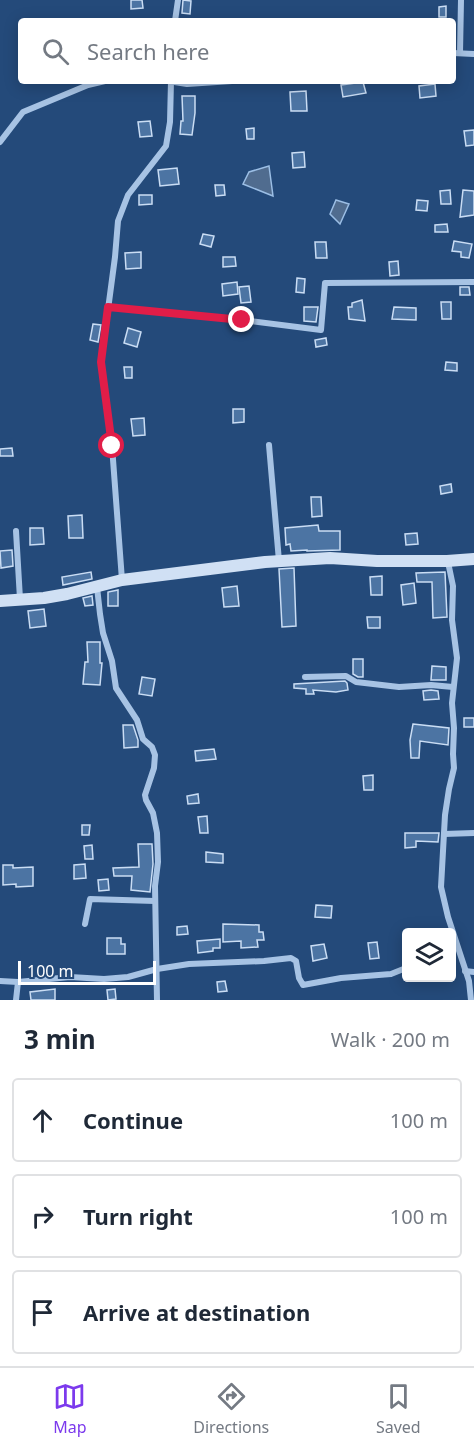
<!DOCTYPE html>
<html lang="en">
<head>
<meta charset="utf-8">
<style>
	body { margin:0; font-family:"Noto Sans",sans-serif; background:#f2f2f3; color:#1f2937 }
	.controls { position:absolute; right:18px; bottom:18px; display:grid; overflow:hidden; border-radius:6px; box-shadow:0 3px 15px #0003 }
	.controls button { width:54px; height:54px; display:grid; place-items:center; padding:0; border:0; border-bottom:2px solid #e0e1e3; background:#fff; color:#1f2937; font:30px sans-serif }
	.scale { position:absolute; left:18px; bottom:15px; width:138px; box-sizing:border-box; padding-left:6px; border:3px solid #fff; border-top:0; font-size:16px; line-height:21px; white-space:nowrap; color:#fff; -webkit-text-stroke:4px #244a7a; paint-order:stroke }
	.stop { position:absolute; width:18px; height:18px; margin:-14px; border:4px solid #e11d48; border-radius:50%; background:#fff }
	.stop.end { background:#e11d48; border-color:#fff; box-shadow:0 2px 6px #0008 }
	.list { margin:0; padding:0; list-style:none }
	h2 { display:flex; justify-content:space-between; align-items:center; height:78px; margin:0; padding:0 24px; font-size:26px }
	h2 small { font-size:20px; font-weight:400; color:#747a83 }
	.list li { display:grid; grid-template-columns:39px 1fr auto; gap:18px; align-items:center; box-sizing:border-box; height:84px; margin:0 12px 12px; padding:0 12px; border:2px solid #e0e1e3; border-radius:6px }
	.list b { display:block; font-size:22px; white-space:nowrap }
	.list em { font-size:20px; font-style:normal; color:#747a83 }
	.icon { flex:none; width:33px; height:33px; fill:none; stroke:currentColor; stroke-width:2; stroke-linecap:round; stroke-linejoin:round }
	.map { position:relative; flex:none; width:474px; height:1000px; overflow:hidden }
	.search { position:absolute; background:#fff; box-shadow:0 3px 15px #0003; left:18px; right:18px; top:18px; height:66px; display:flex; align-items:center; gap:15px; box-sizing:border-box; padding:0 21px; border-radius:6px; color:#747a83; font-size:22px }
	.sheet { height:366px; background:#fff }
	nav { display:flex; justify-content:space-around; align-items:center; box-sizing:border-box; height:84px; border-top:2px solid #e0e1e3; background:#fff; font-size:16px; color:#747a83 }
	nav a { display:grid; justify-items:center; gap:3px }
	nav .on { color:#7c3aed }
	.map>svg:first-child { display:block }
</style>
</head>
<body>
<div class="map">
<svg width="474" height="1000" viewBox="0 0 474 1000">
	<rect width="100%" height="100%" fill="#244a7a"/>
	<!-- water -->
	<g fill="#506c8f" stroke="#9bbee5" stroke-width="1.5">
		<path d="M 269,166 L 273,196 L 243,184 L 249,172 Z"/>
		<path d="M 336,200 L 349,204 L 340,224 L 330,214 Z"/>
	</g>
	<!-- building -->
	<g fill="#4c74a3" stroke="#caddf4" stroke-width="1.5">
		<path d="M 131,0 L 142,0 L 143,8 L 131,9 Z"/>
		<path d="M 183,0 L 191,1 L 190,14 L 182,13 Z"/>
		<path d="M 446,6 L 446,17 L 439,17 L 439,7 Z"/>
		<path d="M 363,82 L 366,93 L 343,97 L 341,85 Z"/>
		<path d="M 435,84 L 436,96 L 420,98 L 419,86 Z"/>
		<path d="M 306,91 L 307,111 L 291,111 L 290,92 Z"/>
		<path d="M 182,96 L 195,96 L 195,113 L 192,135 L 180,134 L 181,121 L 183,121 Z"/>
		<path d="M 150,121 L 152,136 L 140,137 L 138,122 Z"/>
		<path d="M 254,128 L 254,139 L 247,139 L 246,129 Z"/>
		<path d="M 474,130 L 474,145 L 466,146 L 464,131 Z"/>
		<path d="M 304,152 L 305,167 L 293,168 L 292,153 Z"/>
		<path d="M 177,168 L 179,184 L 160,186 L 158,170 Z"/>
		<path d="M 215,185 L 224,185 L 225,195 L 216,196 Z"/>
		<path d="M 450,190 L 451,204 L 441,204 L 440,191 Z"/>
		<path d="M 463,190 L 474,191 L 474,215 L 460,217 Z"/>
		<path d="M 139,195 L 152,195 L 152,204 L 139,205 Z"/>
		<path d="M 417,200 L 428,201 L 427,211 L 416,210 Z"/>
		<path d="M 447,224 L 448,232 L 435,232 L 435,225 Z"/>
		<path d="M 203,234 L 214,236 L 211,247 L 200,244 Z"/>
		<path d="M 454,241 L 472,244 L 469,258 L 461,257 L 461,252 L 452,251 Z"/>
		<path d="M 315,242 L 326,242 L 327,258 L 316,258 Z"/>
		<path d="M 141,252 L 141,268 L 126,269 L 125,253 Z"/>
		<path d="M 223,257 L 235,257 L 236,266 L 223,267 Z"/>
		<path d="M 398,261 L 399,275 L 390,276 L 389,262 Z"/>
		<path d="M 297,278 L 305,279 L 304,293 L 296,292 Z"/>
		<path d="M 237,282 L 238,294 L 223,296 L 222,284 Z"/>
		<path d="M 249,286 L 251,302 L 241,303 L 239,287 Z"/>
		<path d="M 460,287 L 469,287 L 470,295 L 460,295 Z"/>
		<path d="M 362,300 L 365,321 L 349,319 L 348,307 L 352,307 L 352,303 Z"/>
		<path d="M 441,302 L 451,302 L 451,319 L 442,319 Z"/>
		<path d="M 304,307 L 318,307 L 316,322 L 304,321 Z"/>
		<path d="M 394,307 L 416,308 L 416,320 L 392,319 Z"/>
		<path d="M 93,324 L 101,325 L 98,342 L 90,340 Z"/>
		<path d="M 128,328 L 141,332 L 137,347 L 124,343 Z"/>
		<path d="M 326,338 L 327,345 L 316,347 L 315,340 Z"/>
		<path d="M 446,362 L 457,363 L 457,371 L 445,370 Z"/>
		<path d="M 124,367 L 132,367 L 132,378 L 125,378 Z"/>
		<path d="M 233,409 L 244,409 L 244,422 L 233,423 Z"/>
		<path d="M 144,418 L 145,435 L 133,436 L 131,419 Z"/>
		<path d="M 12,448 L 13,456 L 0,456 L 0,449 Z"/>
		<path d="M 451,484 L 452,492 L 441,494 L 440,486 Z"/>
		<path d="M 311,497 L 321,497 L 322,516 L 312,517 Z"/>
		<path d="M 82,515 L 83,538 L 69,538 L 68,516 Z"/>
		<path d="M 318,525 L 319,531 L 340,531 L 340,550 L 307,551 L 307,550 L 291,551 L 290,544 L 286,545 L 285,528 Z"/>
		<path d="M 30,528 L 43,528 L 44,544 L 30,545 Z"/>
		<path d="M 417,533 L 418,544 L 406,545 L 405,534 Z"/>
		<path d="M 12,550 L 13,566 L 1,568 L 0,551 Z"/>
		<path d="M 294,568 L 296,626 L 282,627 L 279,569 Z"/>
		<path d="M 91,572 L 92,579 L 63,585 L 62,577 Z"/>
		<path d="M 445,572 L 447,617 L 433,618 L 432,582 L 417,582 L 416,573 Z"/>
		<path d="M 382,576 L 382,595 L 371,595 L 370,577 Z"/>
		<path d="M 414,583 L 416,603 L 403,605 L 401,585 Z"/>
		<path d="M 237,586 L 239,606 L 224,607 L 222,588 Z"/>
		<path d="M 118,590 L 118,606 L 108,606 L 108,592 Z"/>
		<path d="M 92,596 L 93,605 L 85,606 L 83,598 Z"/>
		<path d="M 44,609 L 46,626 L 30,628 L 28,611 Z"/>
		<path d="M 367,617 L 380,617 L 380,628 L 368,628 Z"/>
		<path d="M 87,642 L 100,642 L 100,663 L 102,663 L 100,685 L 83,684 L 85,662 L 88,662 Z"/>
		<path d="M 353,659 L 363,659 L 363,677 L 358,677 L 353,674 Z"/>
		<path d="M 432,666 L 446,667 L 446,680 L 431,680 Z"/>
		<path d="M 142,677 L 155,679 L 152,696 L 139,694 Z"/>
		<path d="M 345,681 L 347,683 L 348,690 L 336,692 L 313,690 L 314,694 L 306,694 L 306,689 L 294,688 L 294,684 Z"/>
		<path d="M 431,690 L 438,691 L 439,699 L 424,700 L 423,691 Z"/>
		<rect x="464" y="718" width="10" height="9"/>
		<path d="M 413,724 L 449,728 L 448,745 L 420,741 L 419,758 L 411,758 L 410,740 Z"/>
		<path d="M 123,725 L 133,725 L 138,740 L 138,747 L 124,748 Z"/>
		<path d="M 214,749 L 216,759 L 196,761 L 195,751 Z"/>
		<path d="M 373,775 L 373,790 L 364,790 L 363,776 Z"/>
		<path d="M 198,794 L 199,803 L 188,804 L 187,796 Z"/>
		<path d="M 207,816 L 208,833 L 200,833 L 198,817 Z"/>
		<path d="M 82,825 L 90,825 L 89,835 L 82,835 Z"/>
		<path d="M 405,833 L 439,833 L 438,842 L 416,841 L 416,847 L 405,848 Z"/>
		<path d="M 138,844 L 152,844 L 153,864 L 150,892 L 131,890 L 132,876 L 114,876 L 113,868 L 139,867 Z"/>
		<path d="M 92,845 L 93,859 L 85,859 L 84,846 Z"/>
		<path d="M 206,852 L 223,854 L 223,863 L 206,862 Z"/>
		<path d="M 85,864 L 86,878 L 74,879 L 74,865 Z"/>
		<path d="M 3,865 L 13,865 L 13,868 L 33,867 L 33,886 L 16,887 L 16,884 L 3,885 Z"/>
		<path d="M 108,879 L 109,890 L 99,891 L 98,880 Z"/>
		<path d="M 316,905 L 332,906 L 331,918 L 315,917 Z"/>
		<path d="M 223,924 L 259,925 L 259,932 L 263,932 L 264,940 L 257,940 L 258,947 L 241,948 L 241,941 L 223,942 Z"/>
		<path d="M 187,926 L 188,934 L 177,935 L 177,927 Z"/>
		<path d="M 107,938 L 121,938 L 121,944 L 125,944 L 125,954 L 107,954 Z"/>
		<path d="M 220,939 L 220,948 L 213,948 L 213,951 L 198,953 L 197,941 Z"/>
		<path d="M 377,942 L 379,958 L 370,959 L 368,943 Z"/>
		<path d="M 324,944 L 327,958 L 313,961 L 311,946 Z"/>
		<path d="M 225,981 L 227,991 L 218,992 L 217,982 Z"/>
		<path d="M 55,989 L 55,1000 L 31,1000 L 30,992 Z"/>
		<path d="M 115,989 L 116,999 L 108,1000 L 107,990 Z"/>
	</g>
	<g fill="none" stroke-linecap="round" stroke-linejoin="round">
		<!-- street -->
		<g stroke="#a7c3e4" stroke-width="6">
			<path d="M 175,21 L 178,0"/>
			<path d="M 453,53 L 474,54"/>
			<path d="M 460,53 L 461,0"/>
			<path d="M 168,81 L 187,84 L 232,81"/>
			<path d="M 0,142 L 23,112 L 88,85 L 105,81"/>
			<path d="M 108,307 L 242,320 L 321,330 L 325,283 L 474,282"/>
			<path d="M 269,445 L 279,561"/>
			<path d="M 16,531 L 20,599"/>
			<path d="M 448,562 L 453,586 L 452,620 L 457,658 L 452,703 L 454,728 L 453,754 L 454,768 L 449,789 L 445,815 L 441,887 L 448,917 L 469,981 L 471,1000"/>
			<path d="M 122,580 L 112,446 L 101,362 L 115,257 L 118,221 L 128,195 L 166,146 L 170,122 L 171,81"/>
			<path d="M 97,587 L 100,614 L 103,633 L 112,661 L 116,688 L 137,720 L 143,739 L 152,747 L 155,755 L 154,768 L 145,795 L 146,800 L 153,813 L 157,833 L 158,862 L 155,886 L 157,1000"/>
			<path d="M 305,677 L 346,676 L 356,682 L 399,687 L 431,685 L 453,687"/>
			<path d="M 444,834 L 474,833"/>
			<path d="M 85,924 L 90,899 L 155,901"/>
			<path d="M 465,971 L 474,972"/>
			<path d="M 0,981 L 18,982 L 70,977 L 104,979 L 128,977 L 157,969 L 189,964 L 264,961 L 291,958 L 296,961 L 299,978 L 303,985 L 341,978 L 391,974 L 406,968"/>
			<path d="M 16,1000 L 18,982"/>
		</g>
		<!-- secondary -->
		<path stroke="#d0e0f4" stroke-width="12" d="M 0,601 L 44,598 L 67,594 L 122,580 L 265,562 L 330,558 L 377,561 L 447,561 L 474,559"/>
	</g>
	<g fill="none" stroke-linecap="round" stroke-linejoin="round">
		<!-- route -->
		<path stroke="#e11d48" stroke-width="8" d="M 112,446 L 101,362 L 108,307 L 242,320"/>
	</g>
</svg>
<div class="controls">
<button><svg class="icon" aria-label="layers" viewBox="0 0 24 24"><path d="M12 4l9 5-9 5-9-5zM3 14l9 5 9-5"/></svg></button>
</div>
<div class="scale">100 m</div>
<div class="stop" style="left:112px;top:446px"></div>
<div class="stop end" style="left:242px;top:320px"></div>
<div class="search"><svg class="icon" aria-label="search" viewBox="0 0 24 24"><circle cx="10" cy="10" r="6"/><path d="M15 15l6 6"/></svg>Search here</div>
</div>
<section class="sheet">
<h2>3 min<small>Walk · 200 m</small></h2>
<ul class="list">
<li><svg class="icon" aria-label="ahead" viewBox="0 0 24 24"><path d="M12 20V5M6 11l6-6 6 6"/></svg><div><b>Continue</b></div><em>100 m</em></li>
<li><svg class="icon" aria-label="right" viewBox="0 0 24 24"><path d="M7 20v-9h11M14 6l5 5-5 5"/></svg><div><b>Turn right</b></div><em>100 m</em></li>
<li><svg class="icon" aria-label="arrive" viewBox="0 0 24 24"><path d="M6 21V4h12l-3 4 3 4H6"/></svg><div><b>Arrive at destination</b></div></li>
</ul>
</section>
<nav>
<a class="on"><svg class="icon" aria-label="map" viewBox="0 0 24 24"><path d="M3 6l6-2 6 2 6-2v14l-6 2-6-2-6 2zM9 4v14M15 6v14"/></svg>Map</a>
<a><svg class="icon" aria-label="directions" viewBox="0 0 24 24"><path d="M12 3l9 9-9 9-9-9zM9 14v-3h6M13 9l2 2-2 2"/></svg>Directions</a>
<a><svg class="icon" aria-label="saved" viewBox="0 0 24 24"><path d="M7 4h10v16l-5-4-5 4z"/></svg>Saved</a>
</nav>
</body>
</html>
